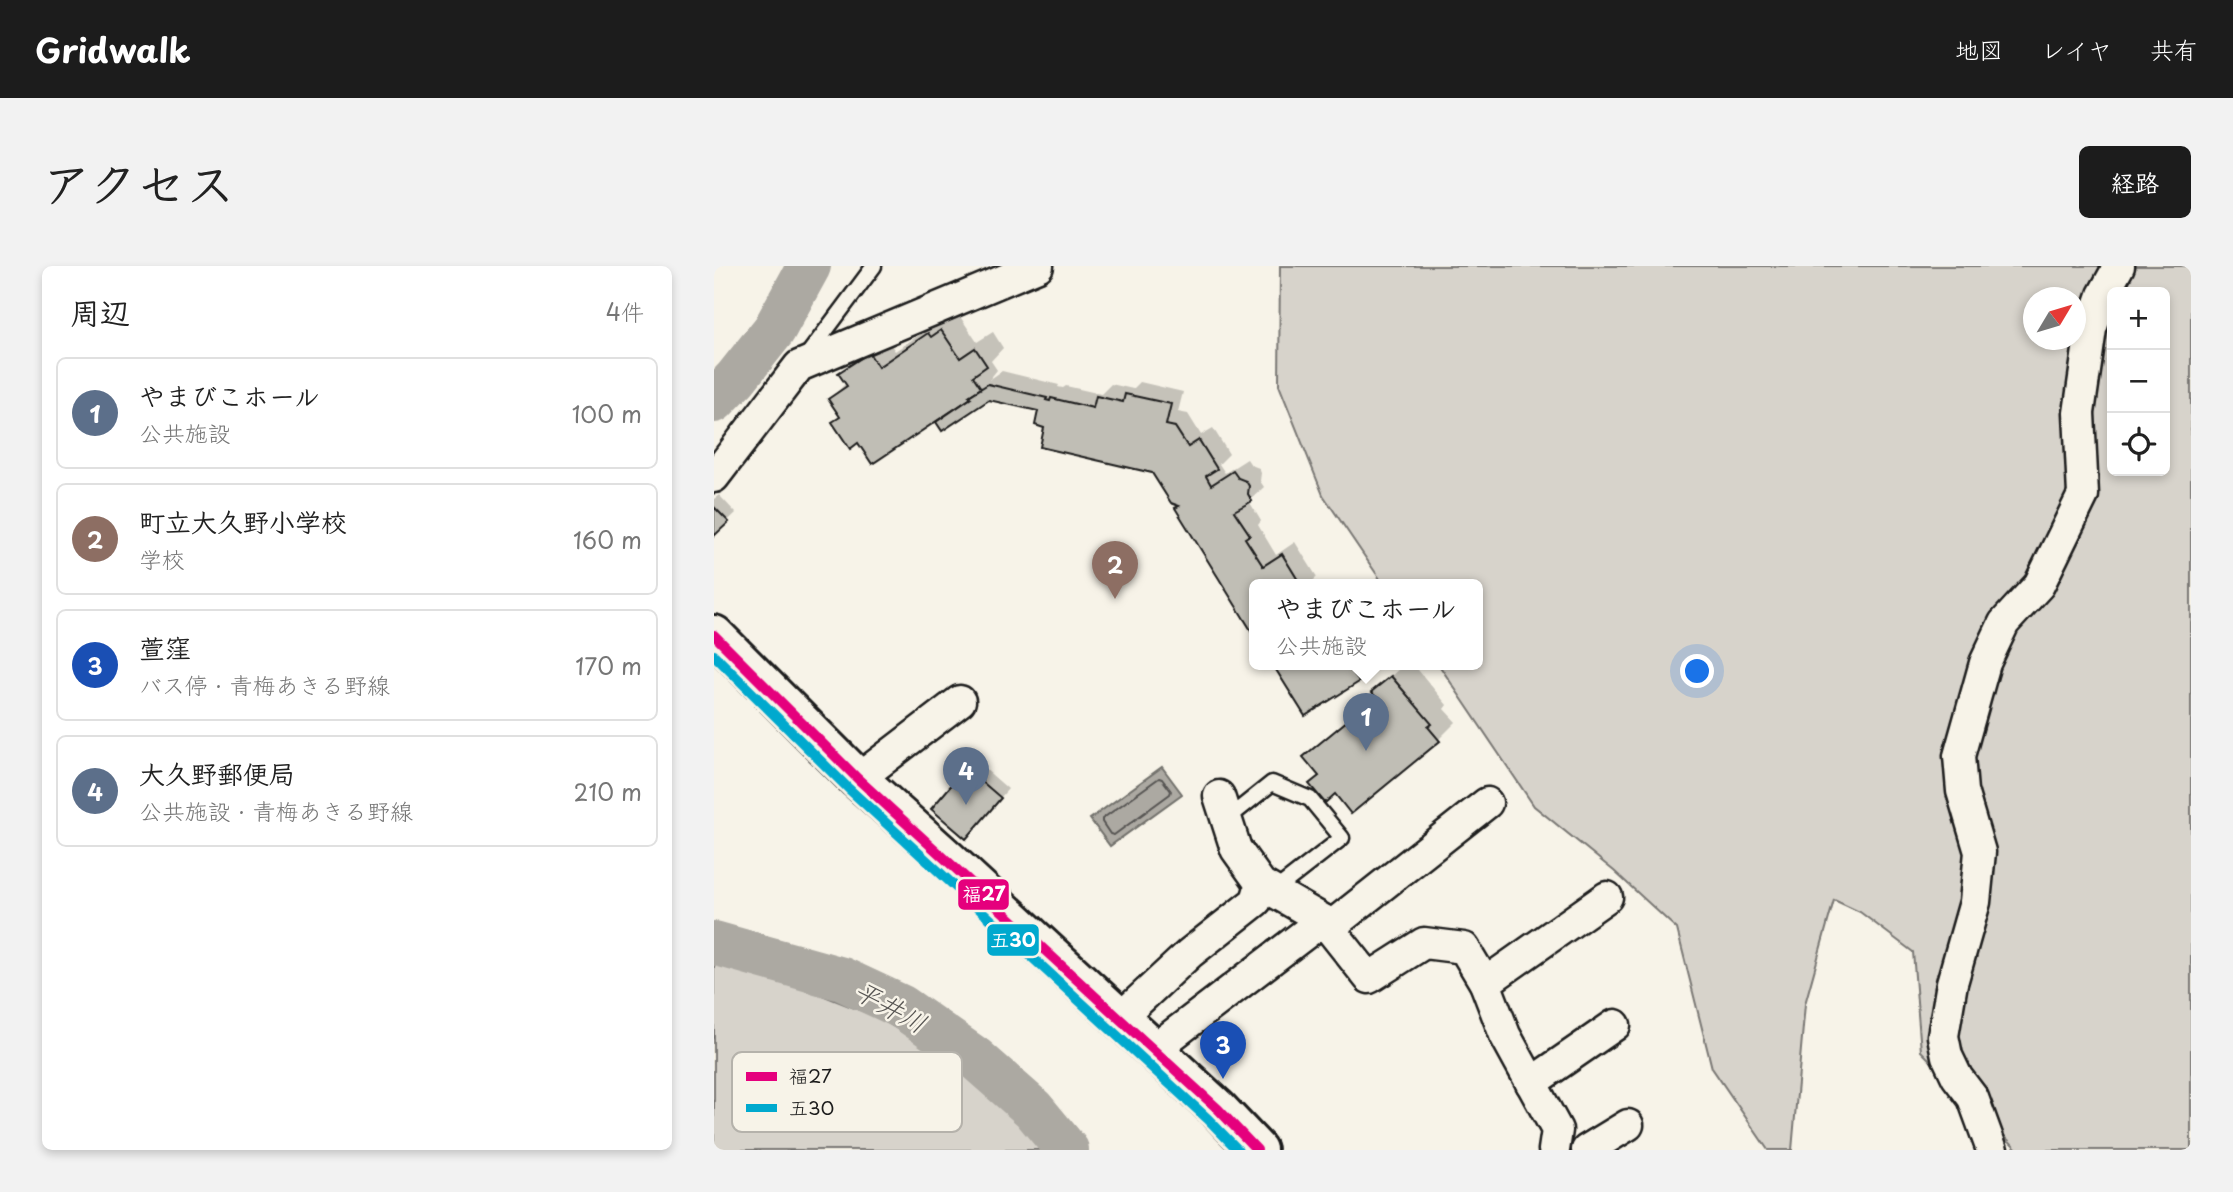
<!DOCTYPE html>
<html lang="ja">
<head>
<meta charset="utf-8">
<style>
	body { margin:0; font-family:"Playpen Sans","Klee One",sans-serif; background:#f2f2f2; color:#222 }
	.controls { position:absolute; right:21px; top:21px; display:grid; overflow:hidden; border-radius:10px; box-shadow:0 4px 10px #0003 }
	.controls button { width:63px; height:63px; display:grid; place-items:center; padding:0; border:0; border-bottom:2px solid #e0e0e0; background:#fff; color:#222; font:35px sans-serif }
	.compass { position:absolute; left:1309px; top:21px; width:63px; height:63px; border-radius:50%; background:#fff; box-shadow:0 4px 10px #0003; rotate:52deg }
	.you { position:absolute; left:984px; top:406px; width:24px; height:24px; margin:-18px; border:5px solid #fff; border-radius:50%; background:#1a73e8; box-shadow:0 0 0 10px #1a73e833 }
	.badge { display:grid; place-items:center; width:46px; height:46px; border-radius:50%; background:#1c1c1c; color:#fff; font-size:23px; font-weight:700 }
	.pin { position:absolute; translate:-50% -58px; filter:drop-shadow(0 2px 4px #0008) }
	.pin::after { content:''; position:absolute; top:37px; width:24px; height:21px; background:inherit; clip-path:polygon(0 0,100% 0,50% 100%) }
	.popup { position:absolute; left:535px; top:313px; width:234px; height:91px; box-sizing:border-box; display:grid; place-content:center; border-radius:10px; background:#fff; filter:drop-shadow(0 2px 5px #0005); font-size:23px; white-space:nowrap; color:#767676 }
	.popup b { font-size:26px; color:#222 }
	.popup::after { content:''; position:absolute; left:50%; top:100%; margin-left:-14px; border:14px solid transparent; border-top-color:#fff }
	.list { margin:0; padding:0; list-style:none }
	h2 { display:flex; justify-content:space-between; align-items:center; height:91px; margin:0; padding:0 28px; font-size:30px }
	h2 small { font-size:23px; font-weight:400; color:#767676 }
	.list li { display:grid; grid-template-columns:46px 1fr auto; gap:21px; align-items:center; box-sizing:border-box; height:112px; margin:0 14px 14px; padding:0 14px; border:2px solid #e0e0e0; border-radius:10px }
	.list b { display:block; font-size:26px; white-space:nowrap }
	.list p { margin:0; font-size:23px; white-space:nowrap; color:#767676 }
	.list em { font-size:23px; font-style:normal; color:#767676 }
	.icon { flex:none; width:38px; height:38px; fill:none; stroke:currentColor; stroke-width:2; stroke-linecap:round; stroke-linejoin:round }
	.map { position:relative; flex:none; width:1477px; height:884px; overflow:hidden; border-radius:10px }
	header { display:flex; align-items:center; gap:42px; box-sizing:border-box; height:98px; padding:0 35px; background:#1c1c1c; color:#fff }
	header strong { font-size:33px }
	nav { display:flex; gap:38px; margin-inline-start:auto; font-size:24px }
	.intro { display:flex; align-items:center; justify-content:space-between; box-sizing:border-box; height:168px; padding:0 42px }
	h1 { margin:0; font-size:49px }
	.button { padding:18px 32px; border-radius:10px; background:#1c1c1c; color:#fff; font-size:24px; font-weight:700 }
	main { display:flex; gap:42px; padding:0 42px }
	aside { flex:1; background:#fff; border-radius:10px; box-shadow:0 4px 10px #0003 }
	.map>svg:first-child { display:block }
</style>
</head>
<body>
<header>
<strong>Gridwalk</strong>
<nav><a>地図</a><a>レイヤ</a><a>共有</a></nav>
</header>
<div class="intro"><h1>アクセス</h1><a class="button">経路</a></div>
<main>
<aside>
<h2>周辺<small>4件</small></h2>
<ul class="list">
<li><span class="badge" style="background:#5c6f8a">1</span><div><b>やまびこホール</b><p>公共施設</p></div><em>100 m</em></li>
<li><span class="badge" style="background:#8d6e63">2</span><div><b>町立大久野小学校</b><p>学校</p></div><em>160 m</em></li>
<li><span class="badge" style="background:#1a4fb4">3</span><div><b>萱窪</b><p>バス停 · 青梅あきる野線</p></div><em>170 m</em></li>
<li><span class="badge" style="background:#5c6f8a">4</span><div><b>大久野郵便局</b><p>公共施設 · 青梅あきる野線</p></div><em>210 m</em></li>
</ul>
</aside>
<div class="map">
<svg width="1477" height="884" viewBox="0 0 1477 884">
	<rect width="100%" height="100%" fill="#f7f3e8"/>
	<filter id="ink" filterUnits="userSpaceOnUse"><feTurbulence type="fractalNoise" baseFrequency=".0143" numOctaves="2"/><feDisplacementMap in="SourceGraphic" scale="14" xChannelSelector="R" yChannelSelector="G"/><feConvolveMatrix kernelMatrix="1 2 1 2 8 2 1 2 1" color-interpolation-filters="sRGB"/></filter>
	<g filter="url(#ink)">
		<!-- green -->
		<g fill="#d7d3cb" stroke="#7a7874" stroke-width="2" fill-rule="evenodd">
			<path d="M 566,0 L 1477,0 L 1477,884 L 1304,884 L 1207,785 L 1199,686 L 1146,646 L 1120,634 L 1091,738 L 1078,884 L 1054,884 L 998,802 L 963,663 L 900,605 L 820,540 L 725,399 L 764,399 L 764,319 L 670,319 L 609,229 L 565,119 ZM 1398,26 L 1451,26 L 1451,205 L 1398,205 ZM 1320,32 L 1362,32 L 1362,74 L 1320,74 Z"/>
			<path d="M 0,686 L 163,751 L 282,822 L 329,884 L 0,884 Z"/>
		</g>
		<!-- water -->
		<path fill="#aca9a2" stroke="#72716c" stroke-width="2" d="M 448,501 L 468,528 L 396,580 L 376,553 Z"/>
		<!-- shadow -->
		<g fill="#0003">
			<path d="M 245,49 L 263,76 L 279,66 L 289,82 L 277,95 L 283,104 L 275,114 L 288,105 L 345,119 L 344,121 L 349,122 L 352,120 L 387,128 L 397,118 L 419,123 L 426,116 L 469,126 L 464,146 L 474,148 L 487,169 L 499,162 L 515,188 L 505,198 L 511,207 L 533,193 L 537,199 L 545,202 L 547,207 L 546,215 L 550,221 L 535,235 L 547,255 L 544,259 L 562,289 L 581,276 L 603,311 L 595,319 L 540,319 L 540,366 L 467,239 L 439,205 L 332,160 L 326,144 L 275,132 L 224,156 L 228,149 L 144,175 L 120,156 L 127,150 L 116,133 L 133,116 L 127,107 L 144,90 L 172,71 L 181,85 L 232,51 L 235,55 Z"/>
			<path d="M 5,229 L 22,247 L 0,268 L 0,233 Z"/>
			<path d="M 561,399 L 656,399 L 657,402 L 644,415 Z"/>
			<path d="M 689,399 L 700,399 L 733,439 L 730,443 L 742,456 L 725,473 L 591,491 L 662,429 L 660,426 Z"/>
			<path d="M 262,495 L 294,523 L 260,562 L 220,543 Z"/>
		</g>
		<g fill="none" stroke-linecap="round" stroke-linejoin="round">
			<!-- shore -->
			<path stroke="#565452" stroke-width="2" d="M 445,512 L 448,513 L 457,525 L 456,528 L 400,569 L 396,568 L 388,556 L 388,553 Z"/>
			<!-- river -->
			<g stroke="#aca9a2" stroke-width="44">
				<path d="M 0,135 L 22,112 L 60,64 L 95,0"/>
				<path d="M 0,677 L 128,713 L 188,741 L 261,792 L 319,843 L 353,884"/>
			</g>
		</g>
		<!-- building -->
		<g fill="#c0beb5" stroke="#1c1c1c" stroke-width="2">
			<path d="M 227,64 L 246,92 L 261,82 L 273,100 L 259,110 L 267,122 L 255,130 L 257,132 L 158,198 L 144,177 L 136,183 L 118,156 L 126,151 L 114,133 L 133,120 L 124,107 L 155,87 L 164,101 L 214,67 L 217,71 Z"/>
			<path d="M 274,118 L 333,132 L 332,134 L 336,135 L 337,132 L 379,142 L 382,130 L 409,136 L 411,128 L 457,138 L 452,159 L 461,161 L 474,181 L 485,174 L 503,203 L 492,210 L 497,219 L 519,205 L 524,212 L 532,215 L 535,220 L 534,228 L 538,235 L 520,245 L 536,269 L 531,272 L 549,300 L 568,288 L 587,319 L 540,319 L 540,369 L 461,242 L 465,240 L 457,237 L 438,207 L 326,181 L 330,162 L 321,159 L 324,145 L 275,134 L 228,165 L 222,156 L 257,132 L 255,130 Z"/>
			<path d="M 0,241 L 15,256 L 0,270 Z"/>
			<path d="M 559,399 L 635,399 L 645,416 L 591,450 Z"/>
			<path d="M 677,410 L 718,458 L 714,461 L 726,475 L 637,548 L 621,528 L 611,537 L 595,518 L 605,510 L 589,491 L 662,431 L 657,426 Z"/>
			<path d="M 252,502 L 287,532 L 252,573 L 217,543 Z"/>
		</g>
		<g fill="none" stroke-linecap="round" stroke-linejoin="round">
			<!-- service casing -->
			<g stroke="#1c1c1c" stroke-width="19">
				<g id="service">
					<path d="M 92,91 L 160,0"/>
					<path d="M 513,553 L 558,517 L 596,533 L 628,572 L 560,625"/>
				</g>
			</g>
			<!-- minor casing -->
			<g stroke="#1c1c1c" stroke-width="35">
				<g id="minor">
					<path d="M 0,211 L 85,100 L 324,0"/>
					<path d="M 144,513 L 246,435"/>
					<path d="M 505,530 L 522,583 L 547,618 L 609,654 L 655,712 L 710,677 L 750,682 L 771,717 L 791,769 L 843,864 L 840,884"/>
					<path d="M 616,661 L 773,537"/>
					<path d="M 771,717 L 893,631"/>
					<path d="M 405,753 L 476,687 L 542,635 L 547,618"/>
					<path d="M 439,784 L 609,654"/>
					<path d="M 817,817 L 901,759"/>
					<path d="M 873,884 L 914,859"/>
					<path d="M 1278,884 L 1259,832 L 1243,811 L 1233,790 L 1229,770 L 1238,717 L 1261,636 L 1266,586 L 1248,525 L 1245,490 L 1271,397 L 1290,357 L 1325,319 L 1369,229 L 1365,147 L 1377,63 L 1389,29 L 1405,0"/>
				</g>
			</g>
			<!-- primary casing -->
			<g stroke="#1c1c1c" stroke-width="44">
				<path id="primary" d="M 0,369 L 144,513 L 232,592 L 504,843 L 543,884"/>
			</g>
			<!-- service -->
			<use href="#service" stroke="#f7f3e8" stroke-width="14"/>
			<!-- minor -->
			<use href="#minor" stroke="#f7f3e8" stroke-width="30"/>
			<!-- primary -->
			<use href="#primary" stroke="#f7f3e8" stroke-width="38"/>
			<!-- bus-1 casing -->
			<g stroke="#f7f3e8" stroke-width="16">
				<path id="bus-1" d="M 0,369 L 144,513 L 504,843 L 543,884"/>
			</g>
			<!-- bus-2 casing -->
			<g stroke="#f7f3e8" stroke-width="16">
				<path id="bus-2" d="M 0,389 L 135,523 L 494,853 L 524,884"/>
			</g>
			<!-- bus-1 -->
			<use href="#bus-1" stroke="#e5007d" stroke-width="10"/>
			<!-- bus-2 -->
			<use href="#bus-2" stroke="#00a9ce" stroke-width="10"/>
		</g>
	</g>
	<g text-anchor="middle" dominant-baseline="central" stroke-width="5" stroke-linejoin="round" paint-order="stroke">
		<!-- water labels -->
		<g font-size="26" font-style="italic" fill="#565452" stroke="#f7f3e8">
			<text transform="translate(177 740) rotate(29)">平井川</text>
		</g>
	</g>
	<!-- legend -->
	<rect x="18" y="786" width="230" height="80" rx="10" fill="#f7f3e8" stroke="#b5b2ab" stroke-width="2"/>
	<rect x="32" y="806" width="31" height="9" fill="#e5007d"/>
	<rect x="32" y="838" width="31" height="8" fill="#00a9ce"/>
	<g font-size="19" fill="#1c1c1c">
		<text x="75" y="817">福27</text>
		<text x="75" y="849">五30</text>
	</g>
	<g stroke="#f7f3e8" stroke-width="2.5">
		<rect x="243" y="612" width="53" height="33" rx="7" fill="#e5007d"/>
		<rect x="272" y="657" width="54" height="34" rx="7" fill="#00a9ce"/>
	</g>
	<g font-size="19" text-anchor="middle" font-weight="bold" fill="#fff">
		<text x="270" y="635">福27</text>
		<text x="299" y="681">五30</text>
	</g>
</svg>
<div class="controls">
<button>+</button>
<button>−</button>
<button><svg class="icon" aria-label="locate" viewBox="0 0 24 24"><circle cx="12" cy="12" r="6"/><path d="M12 2v4M12 18v4M2 12h4M18 12h4"/></svg></button>
</div>
<svg class="compass" viewBox="-18 -18 36 36"><path d="M0-13l5 13h-10z" fill="#e53935"/><path d="M0 13l5-13h-10z" fill="#767676"/></svg>
<div class="you"></div>
<div class="pin badge" style="left:652px;top:485px;background:#5c6f8a">1</div>
<div class="popup"><b>やまびこホール</b>公共施設</div>
<div class="pin badge" style="left:401px;top:333px;background:#8d6e63">2</div>
<div class="pin badge" style="left:509px;top:813px;background:#1a4fb4">3</div>
<div class="pin badge" style="left:252px;top:539px;background:#5c6f8a">4</div>
</div>
</main>
</body>
</html>
